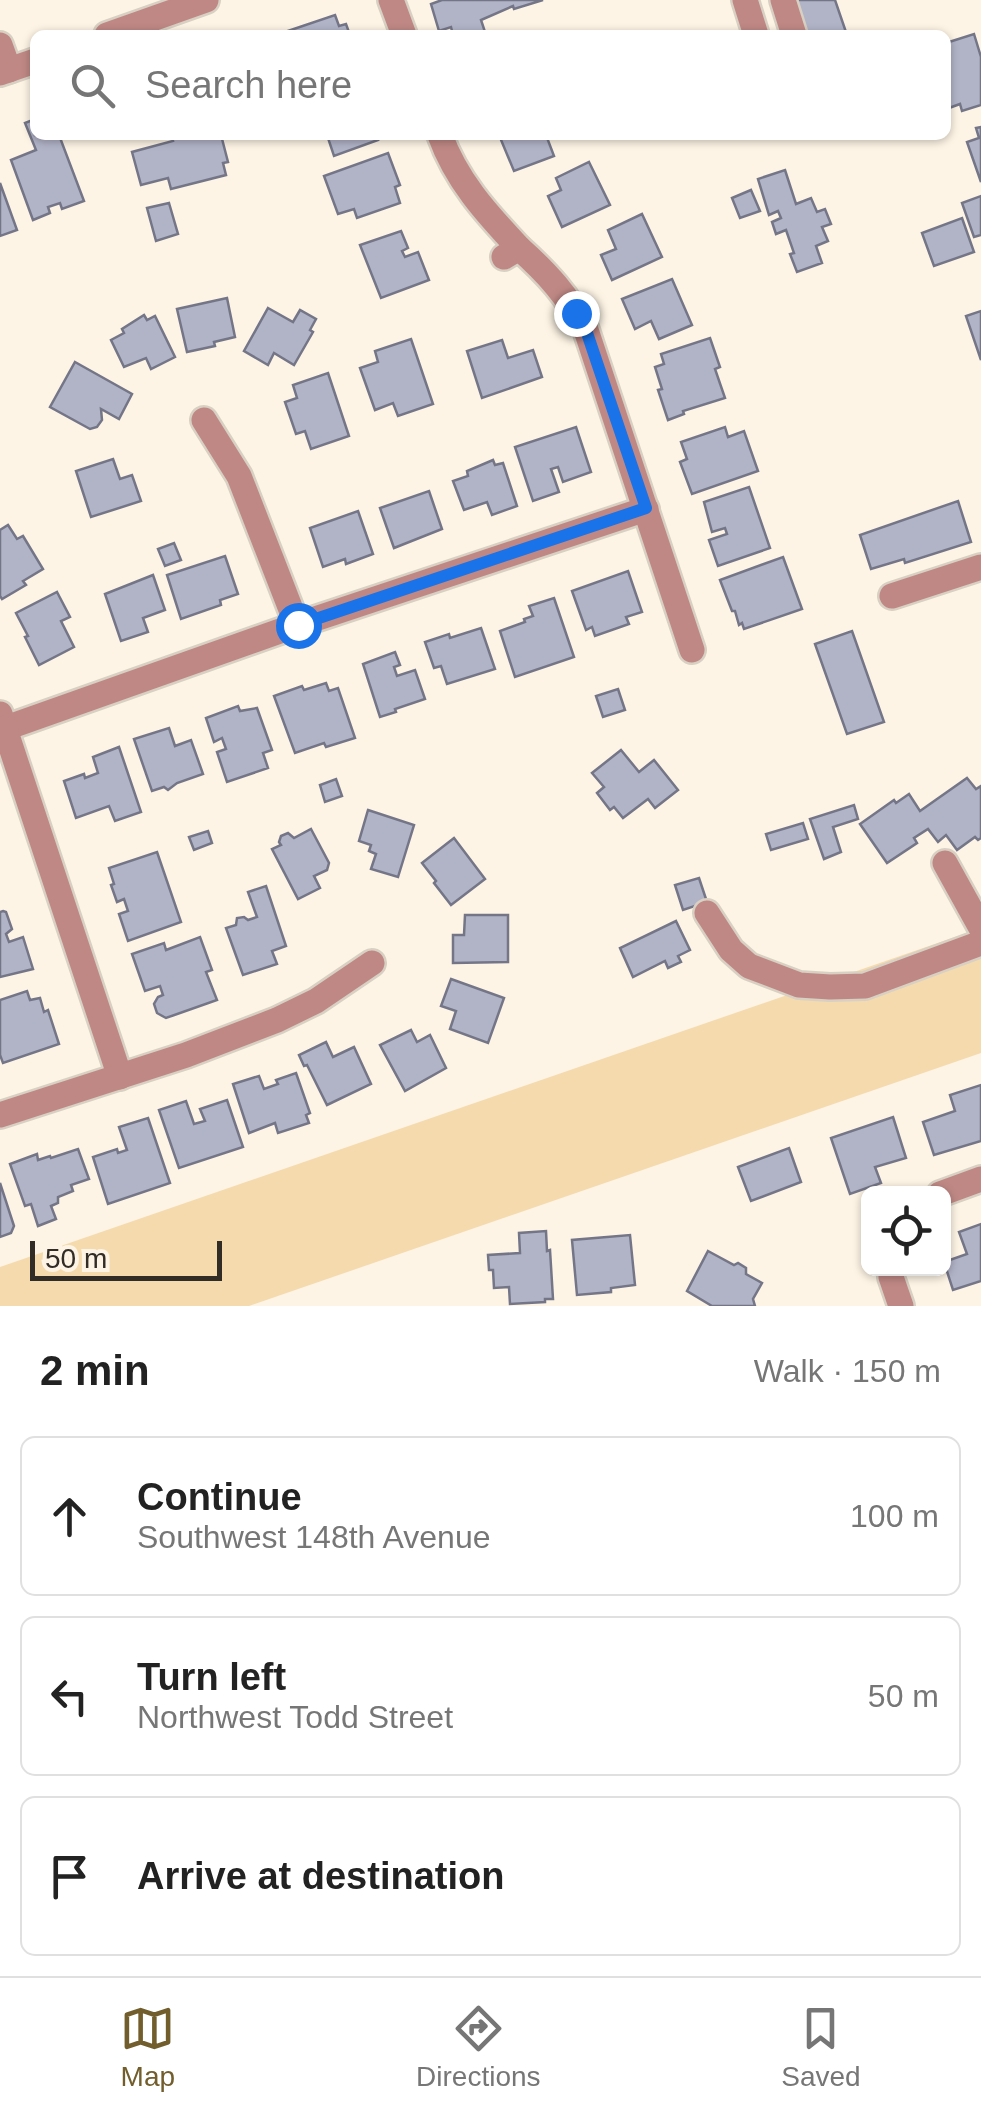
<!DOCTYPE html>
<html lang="en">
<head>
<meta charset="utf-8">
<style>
	body { margin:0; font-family:Arial,sans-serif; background:#f6f6f6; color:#222 }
	.controls { position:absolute; right:30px; bottom:30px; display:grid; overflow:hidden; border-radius:15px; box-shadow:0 2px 8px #0004 }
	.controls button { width:90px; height:90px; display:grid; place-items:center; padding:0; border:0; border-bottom:2px solid #e0e0e0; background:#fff; color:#222; font:50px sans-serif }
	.scale { position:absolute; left:30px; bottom:25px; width:192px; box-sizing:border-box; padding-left:10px; border:5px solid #312c25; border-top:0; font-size:28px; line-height:35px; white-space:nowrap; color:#312c25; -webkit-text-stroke:8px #fdf4e5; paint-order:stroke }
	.stop { position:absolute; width:30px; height:30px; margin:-22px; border:8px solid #1a73e8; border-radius:50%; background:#fff }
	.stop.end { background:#1a73e8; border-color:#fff; box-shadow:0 2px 10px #0008 }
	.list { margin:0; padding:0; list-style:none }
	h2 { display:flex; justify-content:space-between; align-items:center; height:130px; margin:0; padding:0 40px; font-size:42px }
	h2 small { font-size:32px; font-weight:400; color:#767676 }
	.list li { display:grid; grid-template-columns:65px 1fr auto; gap:30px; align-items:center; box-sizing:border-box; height:160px; margin:0 20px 20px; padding:0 20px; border:2px solid #e0e0e0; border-radius:15px }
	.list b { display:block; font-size:38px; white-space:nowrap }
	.list p { margin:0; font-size:32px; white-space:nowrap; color:#767676 }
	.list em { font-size:32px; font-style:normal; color:#767676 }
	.icon { flex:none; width:55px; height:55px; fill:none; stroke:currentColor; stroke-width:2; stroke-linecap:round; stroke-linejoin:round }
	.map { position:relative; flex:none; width:981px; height:1306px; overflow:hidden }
	.search { position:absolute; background:#fff; box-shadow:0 2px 8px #0004; left:30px; right:30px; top:30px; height:110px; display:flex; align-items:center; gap:25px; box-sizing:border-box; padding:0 35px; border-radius:15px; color:#767676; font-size:38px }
	.sheet { height:670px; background:#fff }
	nav { display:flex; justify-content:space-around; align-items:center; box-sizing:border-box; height:140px; border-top:2px solid #e0e0e0; background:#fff; font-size:28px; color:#767676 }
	nav a { display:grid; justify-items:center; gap:5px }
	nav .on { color:#725e2d }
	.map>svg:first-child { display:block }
</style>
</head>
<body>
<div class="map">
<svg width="981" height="1306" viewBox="0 0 981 1306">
	<rect width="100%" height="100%" fill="#fdf4e5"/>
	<!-- green -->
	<path fill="#f5daae" d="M 981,928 L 981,1053 L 249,1306 L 0,1306 L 0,1267 Z"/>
	<!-- building -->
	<g fill="#b1b3c7" stroke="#747688" stroke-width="2.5">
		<path d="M 442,0 L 543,0 L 514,9 L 513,6 L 481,20 L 486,35 L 453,35 L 451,27 L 439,31 L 431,4 Z"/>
		<path d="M 794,0 L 835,0 L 847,35 L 816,35 L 815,32 L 805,35 Z"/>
		<path d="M 335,15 L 339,26 L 346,24 L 350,35 L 276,35 Z"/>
		<path d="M 974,34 L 981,57 L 981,105 L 962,111 L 960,104 L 949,108 L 946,97 L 946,68 L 948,68 L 946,43 Z"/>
		<path d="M 35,119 L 35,135 L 59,135 L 84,201 L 62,209 L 60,203 L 48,207 L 50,213 L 33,220 L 11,160 L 36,150 L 25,123 Z"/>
		<path d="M 981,127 L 981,182 L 967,142 L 979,138 L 976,128 Z"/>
		<path d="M 182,135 L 221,135 L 228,162 L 223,163 L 226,175 L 171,189 L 168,178 L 141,185 L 132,152 L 173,141 L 172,138 Z"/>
		<path d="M 327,135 L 376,135 L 378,140 L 334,156 Z"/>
		<path d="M 499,135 L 546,135 L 554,156 L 514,171 Z"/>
		<path d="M 388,153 L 400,185 L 395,187 L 400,203 L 357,218 L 354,209 L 338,214 L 324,176 Z"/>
		<path d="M 589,162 L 610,205 L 562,227 L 548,196 L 561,190 L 556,178 Z"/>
		<path d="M 785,170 L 796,204 L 811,198 L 817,212 L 825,209 L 831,224 L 822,227 L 828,241 L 816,246 L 822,263 L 797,272 L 790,254 L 794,253 L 786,230 L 776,234 L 772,222 L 781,218 L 778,211 L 769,215 L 758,179 Z"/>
		<path d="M 0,183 L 17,230 L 0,236 Z"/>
		<path d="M 751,190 L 760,211 L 740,218 L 732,198 Z"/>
		<path d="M 981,196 L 981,235 L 974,237 L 962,203 Z"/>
		<path d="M 169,203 L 178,234 L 156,241 L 147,208 Z"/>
		<path d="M 642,214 L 662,257 L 612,280 L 601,255 L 616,249 L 608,230 Z"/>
		<path d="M 962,218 L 974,252 L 934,266 L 922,233 Z"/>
		<path d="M 401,231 L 408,248 L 402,251 L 405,257 L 418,252 L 429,280 L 381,298 L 360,245 Z"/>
		<path d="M 672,279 L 692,325 L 659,339 L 651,321 L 635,329 L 622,299 Z"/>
		<path d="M 227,298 L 235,337 L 214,342 L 215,346 L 187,352 L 177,309 Z"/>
		<path d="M 268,308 L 293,322 L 300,310 L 316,319 L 310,330 L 313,332 L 294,365 L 274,353 L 268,365 L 244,351 Z"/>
		<path d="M 981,311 L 981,360 L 966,316 Z"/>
		<path d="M 144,315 L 147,320 L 155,316 L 175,357 L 151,369 L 146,358 L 124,367 L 111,340 L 124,333 L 122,329 Z"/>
		<path d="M 710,338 L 720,367 L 715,369 L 725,398 L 683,411 L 684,414 L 668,420 L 658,390 L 662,389 L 655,367 L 664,364 L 661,354 Z"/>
		<path d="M 411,339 L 433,404 L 398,416 L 393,403 L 375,410 L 360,368 L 378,362 L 375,351 Z"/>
		<path d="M 502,340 L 508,358 L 533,350 L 542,377 L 482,398 L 467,351 Z"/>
		<path d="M 75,362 L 132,394 L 119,419 L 101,409 L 102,420 L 97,427 L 90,429 L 50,407 Z"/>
		<path d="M 328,373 L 349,436 L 311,449 L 305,431 L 296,434 L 285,402 L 297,398 L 293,385 Z"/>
		<path d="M 576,427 L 591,472 L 563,482 L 558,467 L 551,469 L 559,492 L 533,501 L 515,447 Z"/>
		<path d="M 725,427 L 728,437 L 744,431 L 758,471 L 692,494 L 680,462 L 687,459 L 681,442 Z"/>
		<path d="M 113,459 L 120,479 L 132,475 L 141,501 L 91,517 L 76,471 Z"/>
		<path d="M 493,460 L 495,465 L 503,463 L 517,506 L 492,515 L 487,502 L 464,510 L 453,481 L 468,476 L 467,471 Z"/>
		<path d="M 749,487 L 770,548 L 718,566 L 709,540 L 727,534 L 725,528 L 712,532 L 704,502 Z"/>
		<path d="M 429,491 L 442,529 L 394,548 L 380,508 Z"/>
		<path d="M 958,501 L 971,542 L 905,563 L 904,559 L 871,569 L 860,535 Z"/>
		<path d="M 358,511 L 373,554 L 346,564 L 345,559 L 323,567 L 310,528 Z"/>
		<path d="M 8,525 L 17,539 L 23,536 L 43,569 L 23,581 L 26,585 L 2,599 L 0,596 L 0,530 Z"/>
		<path d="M 174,543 L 181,560 L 165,566 L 158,549 Z"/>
		<path d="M 225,556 L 238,594 L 220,600 L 221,605 L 181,619 L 167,575 Z"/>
		<path d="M 783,557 L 802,609 L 744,629 L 742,623 L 739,625 L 735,611 L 732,611 L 720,580 Z"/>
		<path d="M 628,571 L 642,612 L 626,617 L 629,624 L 595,636 L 592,627 L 586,630 L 572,591 Z"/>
		<path d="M 153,575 L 165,610 L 143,618 L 148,632 L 121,641 L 105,594 Z"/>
		<path d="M 57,592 L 70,617 L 61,621 L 74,647 L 39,665 L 25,637 L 28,636 L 16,613 Z"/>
		<path d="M 554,598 L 574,657 L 515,677 L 500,631 L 525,622 L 524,619 L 533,616 L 529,606 Z"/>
		<path d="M 481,628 L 495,669 L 447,684 L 441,666 L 434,668 L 425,642 L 449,634 L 450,638 Z"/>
		<path d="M 852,631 L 884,722 L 847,734 L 815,644 Z"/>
		<path d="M 395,652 L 400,665 L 394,667 L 397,676 L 415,670 L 425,699 L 395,709 L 396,712 L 380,717 L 363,664 Z"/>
		<path d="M 326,683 L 329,691 L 338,688 L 355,738 L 326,747 L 324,743 L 295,753 L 274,696 L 302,686 L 304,690 Z"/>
		<path d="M 618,689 L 625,710 L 603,717 L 596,696 Z"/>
		<path d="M 238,706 L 240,711 L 257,708 L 272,750 L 263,753 L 268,768 L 227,782 L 217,752 L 226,749 L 222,738 L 214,742 L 206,718 Z"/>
		<path d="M 169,728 L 175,746 L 191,740 L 203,774 L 177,783 L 168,790 L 164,787 L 152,791 L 134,739 Z"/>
		<path d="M 119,747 L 141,812 L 115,821 L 109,806 L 76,818 L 64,781 L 84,774 L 85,778 L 98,773 L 93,757 Z"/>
		<path d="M 621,750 L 639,772 L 654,760 L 678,790 L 655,808 L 648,799 L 623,818 L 614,807 L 610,810 L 597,793 L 604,787 L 592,773 Z"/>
		<path d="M 967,778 L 976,789 L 981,786 L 981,838 L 978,840 L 975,837 L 957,850 L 946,835 L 938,842 L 928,829 L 914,838 L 917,843 L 887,863 L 860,824 L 894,800 L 896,803 L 909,794 L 920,811 Z"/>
		<path d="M 336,779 L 342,796 L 325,802 L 320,785 Z"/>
		<path d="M 854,805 L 858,819 L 833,827 L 841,852 L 824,859 L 810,819 Z"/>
		<path d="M 368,810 L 414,825 L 398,877 L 371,869 L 376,854 L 369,851 L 371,845 L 359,841 Z"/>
		<path d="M 803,823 L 808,839 L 771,850 L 766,834 Z"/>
		<path d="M 311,829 L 329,863 L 327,870 L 314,876 L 320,888 L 298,899 L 272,849 L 281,845 L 279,842 L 281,836 L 288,833 L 294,838 Z"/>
		<path d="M 208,831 L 212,843 L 194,850 L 189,837 Z"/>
		<path d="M 454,838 L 485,879 L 451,905 L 434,883 L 436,881 L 422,863 Z"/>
		<path d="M 157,852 L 181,922 L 128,941 L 119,914 L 128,911 L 124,899 L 117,902 L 111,885 L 114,884 L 109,868 Z"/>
		<path d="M 699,878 L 707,902 L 683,910 L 675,885 Z"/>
		<path d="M 266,886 L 286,946 L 272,951 L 277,964 L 243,975 L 226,928 L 236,925 L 237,918 L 244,917 L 248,920 L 257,917 L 248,892 Z"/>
		<path d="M 3,911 L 6,912 L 12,929 L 6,934 L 9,942 L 23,937 L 33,969 L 0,977 L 0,912 Z"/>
		<path d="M 465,915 L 508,915 L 508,962 L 453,963 L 453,935 L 464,935 Z"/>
		<path d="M 676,921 L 690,950 L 678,956 L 681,962 L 668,968 L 665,961 L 633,977 L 620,948 Z"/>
		<path d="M 200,937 L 212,970 L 206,972 L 217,1000 L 166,1018 L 157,1013 L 154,1004 L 158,997 L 163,995 L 160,986 L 145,991 L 132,954 L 164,943 L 166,950 Z"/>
		<path d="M 451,979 L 504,998 L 488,1043 L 450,1029 L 456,1011 L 441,1006 Z"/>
		<path d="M 27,991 L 30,1000 L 40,998 L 44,1012 L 48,1010 L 59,1044 L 3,1063 L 0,1055 L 0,1000 Z"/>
		<path d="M 411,1030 L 417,1042 L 430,1035 L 446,1068 L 405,1091 L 380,1045 Z"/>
		<path d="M 326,1042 L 333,1057 L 354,1047 L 371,1084 L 327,1105 L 307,1065 L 304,1066 L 299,1055 Z"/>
		<path d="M 296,1073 L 310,1113 L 306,1115 L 309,1123 L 278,1133 L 275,1123 L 249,1133 L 233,1084 L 259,1076 L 264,1089 L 278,1084 L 276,1080 Z"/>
		<path d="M 981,1085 L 981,1141 L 934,1155 L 923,1122 L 955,1111 L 950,1095 Z"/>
		<path d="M 227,1100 L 243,1147 L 179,1168 L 159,1110 L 186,1101 L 194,1124 L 205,1121 L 200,1109 Z"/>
		<path d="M 893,1117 L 906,1158 L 875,1167 L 881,1183 L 850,1194 L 831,1138 Z"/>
		<path d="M 148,1118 L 170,1183 L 108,1204 L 93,1157 L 117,1149 L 118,1153 L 127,1150 L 119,1127 Z"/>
		<path d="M 789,1148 L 801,1182 L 751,1201 L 738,1167 Z"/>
		<path d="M 78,1149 L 89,1179 L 71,1185 L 73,1191 L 58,1197 L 58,1203 L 51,1206 L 56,1219 L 38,1226 L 31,1204 L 25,1206 L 10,1164 L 37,1154 L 38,1160 L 50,1156 L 51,1158 Z"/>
		<path d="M 0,1183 L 14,1226 L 11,1233 L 0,1237 Z"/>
		<path d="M 981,1224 L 981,1281 L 953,1290 L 944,1262 L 967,1254 L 959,1232 Z"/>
		<path d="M 546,1231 L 547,1251 L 550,1250 L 553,1299 L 545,1299 L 545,1302 L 510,1304 L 509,1287 L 494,1288 L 493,1270 L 489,1270 L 488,1255 L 520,1253 L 519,1233 Z"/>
		<path d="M 630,1235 L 635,1285 L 611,1288 L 611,1292 L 577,1295 L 572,1240 Z"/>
		<path d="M 708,1251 L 734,1265 L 738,1263 L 746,1268 L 746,1274 L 762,1283 L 753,1299 L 755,1306 L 712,1306 L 687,1291 Z"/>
	</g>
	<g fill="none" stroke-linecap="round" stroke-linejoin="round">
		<!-- minor casing -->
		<g stroke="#d8d0c2" stroke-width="30">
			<g id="minor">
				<path d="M 391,0 L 404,35"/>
				<path d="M 745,0 L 756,35"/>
				<path d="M 783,0 L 794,35"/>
				<path d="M 107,35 L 206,0"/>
				<path d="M 0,45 L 9,70"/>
				<path d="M 0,73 L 35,61"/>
				<path d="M 440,135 C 456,180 486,213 519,248"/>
				<path d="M 504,257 L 519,248 C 548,274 567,295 586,330 L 692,650"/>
				<path d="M 204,420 L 239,476 L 297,625"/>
				<path d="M 892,596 L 981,567"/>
				<path d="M 0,714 L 120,1077"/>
				<path d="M 6,728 L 297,625 L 646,509"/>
				<path d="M 945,863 L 981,928"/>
				<path d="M 707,913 L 731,950 L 749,966 L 799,985 L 830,987 L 865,986 L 981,943"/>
				<path d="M 0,1115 L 186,1055 L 277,1020 L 316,1001 L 372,963"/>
				<path d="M 940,1194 L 981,1179"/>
				<path d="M 891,1268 L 891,1277 L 901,1306"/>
			</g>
		</g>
		<!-- minor -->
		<use href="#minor" stroke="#bf8885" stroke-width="25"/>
	</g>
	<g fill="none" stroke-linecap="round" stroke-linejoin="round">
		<!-- route -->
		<path stroke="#1a73e8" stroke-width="12" d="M 298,625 L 646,508 L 586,330 L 576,313"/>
	</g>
</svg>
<div class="controls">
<button><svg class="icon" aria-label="locate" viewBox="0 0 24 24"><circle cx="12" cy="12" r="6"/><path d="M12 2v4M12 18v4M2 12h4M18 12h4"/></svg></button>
</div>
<div class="scale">50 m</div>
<div class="stop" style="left:298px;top:625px"></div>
<div class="stop end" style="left:576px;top:313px"></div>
<div class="search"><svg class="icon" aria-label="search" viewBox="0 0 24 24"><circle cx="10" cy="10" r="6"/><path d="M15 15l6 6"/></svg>Search here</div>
</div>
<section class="sheet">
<h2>2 min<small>Walk · 150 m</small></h2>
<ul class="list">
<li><svg class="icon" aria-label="ahead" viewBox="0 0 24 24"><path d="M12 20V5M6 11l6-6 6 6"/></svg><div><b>Continue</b><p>Southwest 148th Avenue</p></div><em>100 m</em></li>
<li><svg class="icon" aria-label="left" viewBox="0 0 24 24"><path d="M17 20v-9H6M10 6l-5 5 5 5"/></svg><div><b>Turn left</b><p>Northwest Todd Street</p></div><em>50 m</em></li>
<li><svg class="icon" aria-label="arrive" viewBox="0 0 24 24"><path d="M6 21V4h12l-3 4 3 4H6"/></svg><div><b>Arrive at destination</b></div></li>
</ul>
</section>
<nav>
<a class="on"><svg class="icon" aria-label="map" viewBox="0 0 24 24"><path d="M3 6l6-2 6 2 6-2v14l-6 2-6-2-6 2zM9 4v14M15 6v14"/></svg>Map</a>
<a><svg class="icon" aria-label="directions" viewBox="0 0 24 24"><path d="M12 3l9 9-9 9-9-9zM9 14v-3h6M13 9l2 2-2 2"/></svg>Directions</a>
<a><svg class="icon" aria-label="saved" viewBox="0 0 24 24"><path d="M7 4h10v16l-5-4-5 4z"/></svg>Saved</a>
</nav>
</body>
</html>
